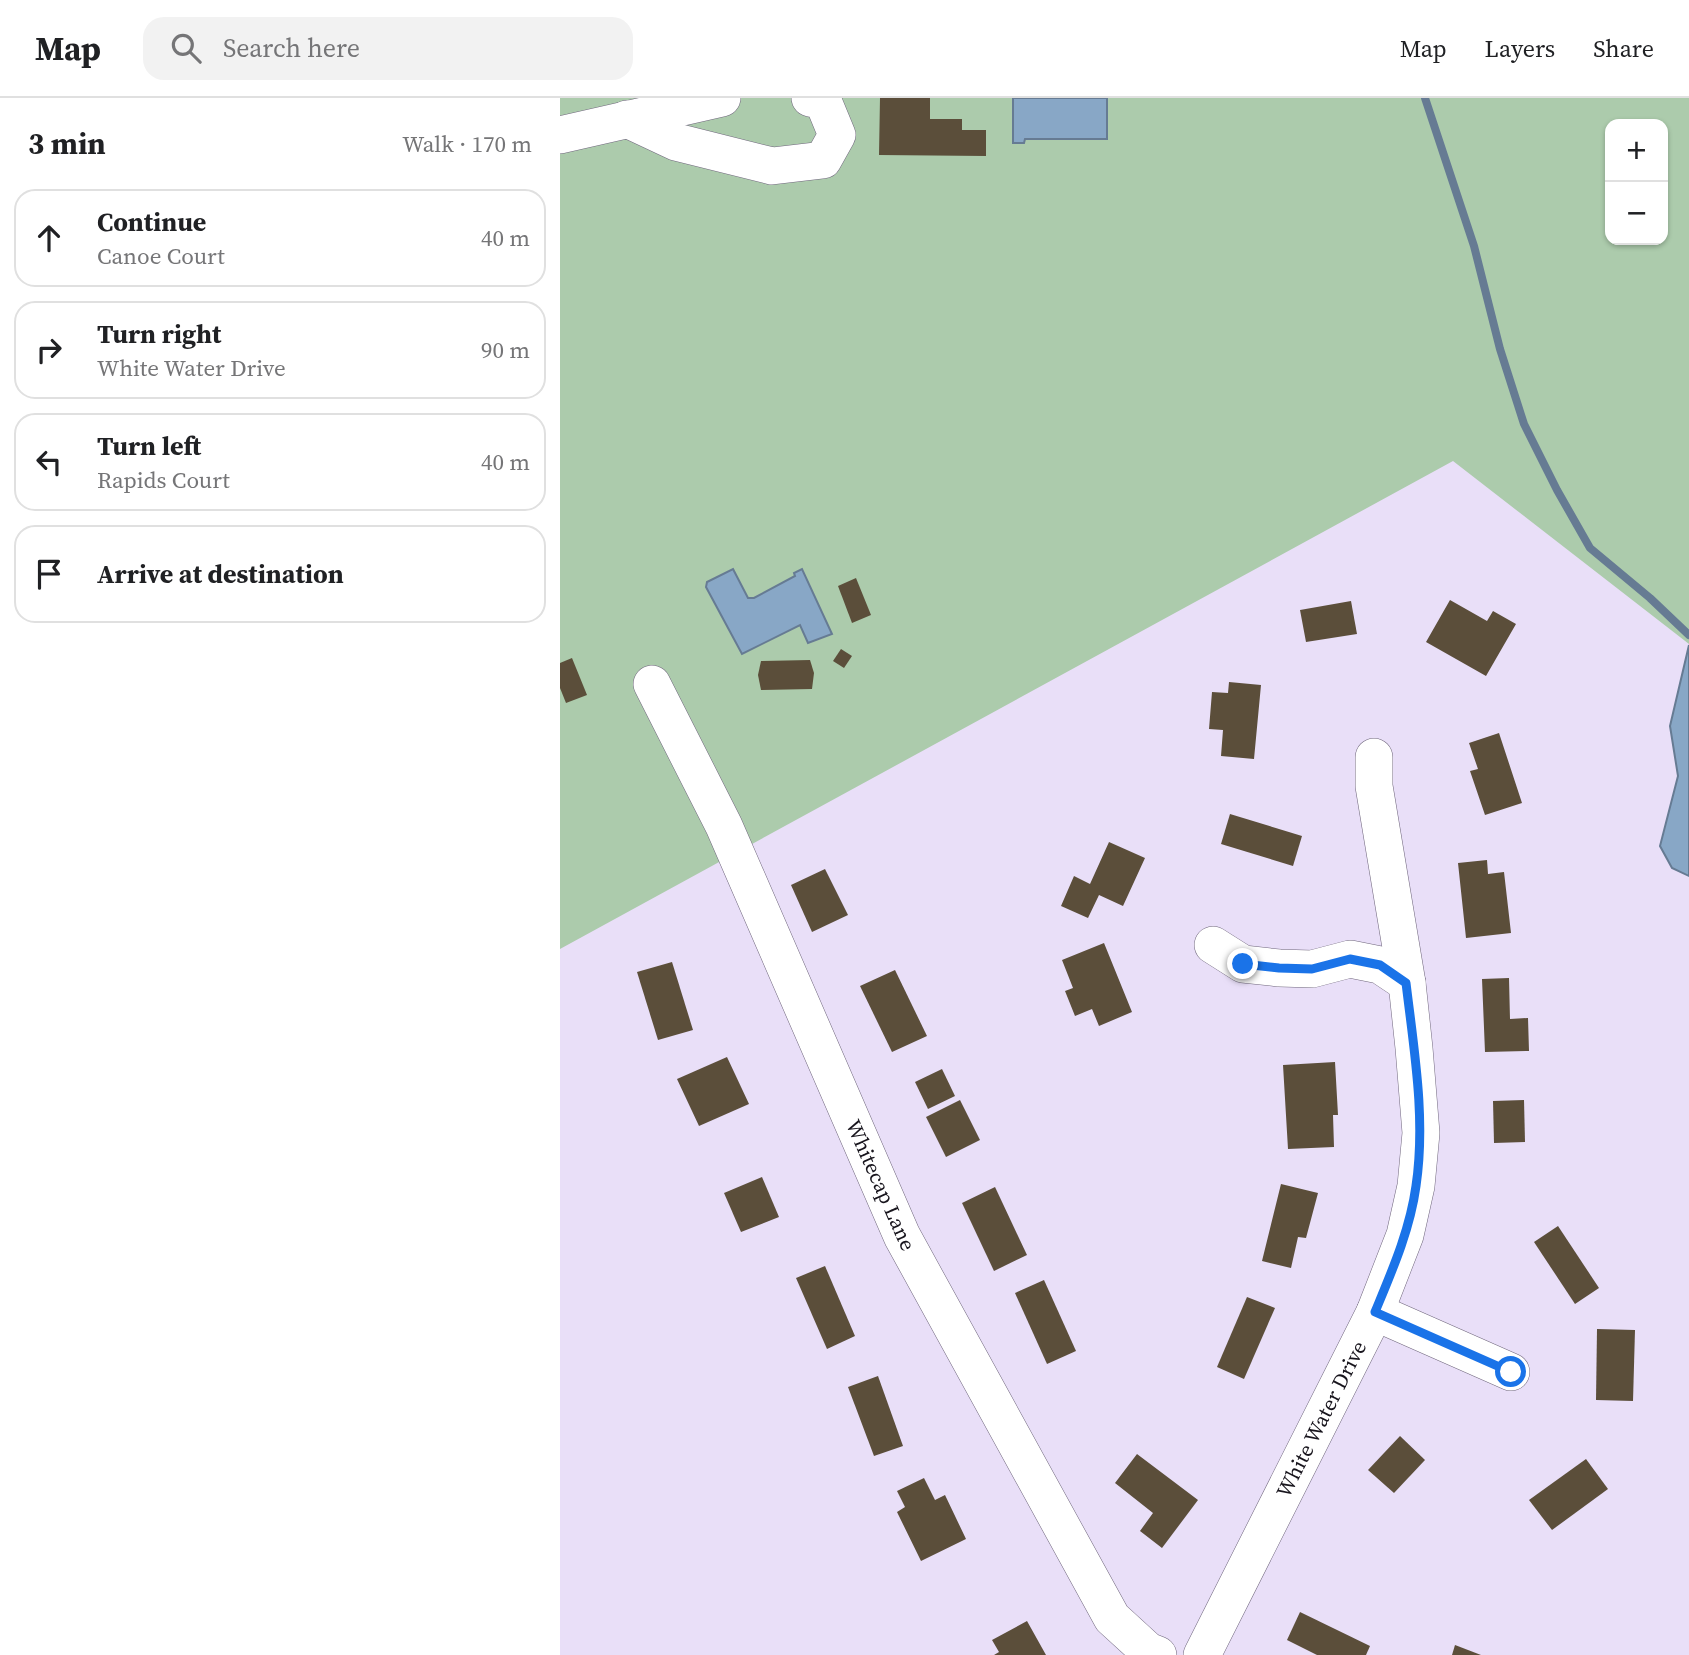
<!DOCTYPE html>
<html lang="en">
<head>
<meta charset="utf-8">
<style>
	body { margin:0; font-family:"Source Serif 4",serif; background:#f2f2f2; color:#202124 }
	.controls { position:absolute; right:21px; top:21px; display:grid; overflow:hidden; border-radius:14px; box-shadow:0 2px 5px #0004 }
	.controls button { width:63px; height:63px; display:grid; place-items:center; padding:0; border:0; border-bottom:2px solid #e0e0e0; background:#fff; color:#202124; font:35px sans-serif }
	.stop { position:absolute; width:21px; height:21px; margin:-16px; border:5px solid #1a73e8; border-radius:50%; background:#fff }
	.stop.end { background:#1a73e8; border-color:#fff; box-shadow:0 2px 7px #0008 }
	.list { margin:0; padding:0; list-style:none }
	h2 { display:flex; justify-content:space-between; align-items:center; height:91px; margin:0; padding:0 28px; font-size:30px }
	h2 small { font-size:23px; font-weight:400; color:#757577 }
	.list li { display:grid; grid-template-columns:46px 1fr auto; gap:21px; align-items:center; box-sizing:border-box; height:98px; margin:0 14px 14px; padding:0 14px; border:2px solid #e0e0e0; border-radius:21px }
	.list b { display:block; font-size:26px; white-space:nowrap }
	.list p { margin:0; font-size:23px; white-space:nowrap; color:#757577 }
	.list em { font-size:23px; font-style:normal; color:#757577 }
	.icon { flex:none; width:38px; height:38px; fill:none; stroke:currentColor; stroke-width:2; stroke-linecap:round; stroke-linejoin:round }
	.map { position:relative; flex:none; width:1129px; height:1557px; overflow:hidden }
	header { display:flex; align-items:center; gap:42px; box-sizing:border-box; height:98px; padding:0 35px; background:#fff; border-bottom:2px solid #e0e0e0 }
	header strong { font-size:33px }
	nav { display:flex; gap:38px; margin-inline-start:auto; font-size:24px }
	.search { width:490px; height:63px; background:#f2f2f2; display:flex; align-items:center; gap:18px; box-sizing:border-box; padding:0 24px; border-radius:21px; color:#757577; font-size:26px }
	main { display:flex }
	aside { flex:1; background:#fff }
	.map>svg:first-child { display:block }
</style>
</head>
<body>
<header>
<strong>Map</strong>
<div class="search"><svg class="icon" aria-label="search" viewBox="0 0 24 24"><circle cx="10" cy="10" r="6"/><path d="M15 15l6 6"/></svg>Search here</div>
<nav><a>Map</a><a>Layers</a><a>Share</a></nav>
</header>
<main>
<aside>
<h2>3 min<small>Walk · 170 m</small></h2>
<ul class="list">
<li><svg class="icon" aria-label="ahead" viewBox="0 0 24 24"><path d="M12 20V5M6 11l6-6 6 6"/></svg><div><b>Continue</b><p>Canoe Court</p></div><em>40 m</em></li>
<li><svg class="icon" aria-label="right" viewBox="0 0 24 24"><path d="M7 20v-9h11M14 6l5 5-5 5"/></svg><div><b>Turn right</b><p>White Water Drive</p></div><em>90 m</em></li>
<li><svg class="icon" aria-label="left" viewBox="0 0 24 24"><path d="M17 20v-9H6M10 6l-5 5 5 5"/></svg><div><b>Turn left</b><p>Rapids Court</p></div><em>40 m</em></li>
<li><svg class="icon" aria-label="arrive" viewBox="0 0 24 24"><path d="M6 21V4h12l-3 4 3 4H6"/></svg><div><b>Arrive at destination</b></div></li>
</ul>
</aside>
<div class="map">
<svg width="1129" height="1557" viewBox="0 0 1129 1557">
	<rect width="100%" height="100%" fill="#e9dff8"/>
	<!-- green -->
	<path fill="#accbac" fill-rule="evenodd" d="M 0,0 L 1129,0 L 1129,546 L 893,363 L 0,851 ZM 1050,26 L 1103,26 L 1103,142 L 1050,142 Z"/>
	<!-- water -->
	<g fill="#88a7c6" stroke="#667b93" stroke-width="2">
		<path d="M 453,0 L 547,0 L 547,41 L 465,41 L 464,45 L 453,45 Z"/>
		<path d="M 173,471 L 188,500 L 194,500 L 235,478 L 234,475 L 242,471 L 272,536 L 248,545 L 240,527 L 182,556 L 146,489 L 147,484 Z"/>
		<path d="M 1129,547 L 1129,778 L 1112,770 L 1100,748 L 1118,678 L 1110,628 Z"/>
	</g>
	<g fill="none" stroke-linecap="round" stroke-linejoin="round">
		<!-- stream -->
		<path stroke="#667b93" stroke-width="8" d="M 865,0 L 914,148 L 940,251 L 964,326 L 997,392 L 1030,450 L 1090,500 L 1129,537"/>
	</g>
	<!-- building -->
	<g fill="#5b4e3a">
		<path d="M 320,0 L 370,0 L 370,21 L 402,21 L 402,32 L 426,32 L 426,58 L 319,57 Z"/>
		<path d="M 296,480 L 311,517 L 292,525 L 278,488 Z"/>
		<path d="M 890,502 L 927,523 L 933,513 L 956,526 L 926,578 L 866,544 Z"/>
		<path d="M 791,503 L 797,536 L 746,544 L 740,512 Z"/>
		<path d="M 281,551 L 292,558 L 284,570 L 273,563 Z"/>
		<path d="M 12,560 L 27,597 L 6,605 L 0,590 L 0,565 Z"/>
		<path d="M 250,562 L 254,575 L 252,591 L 201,592 L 198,577 L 201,563 Z"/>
		<path d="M 669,584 L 701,587 L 694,661 L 661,658 L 663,632 L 649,631 L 652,594 L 668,595 Z"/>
		<path d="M 939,635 L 962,705 L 925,717 L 910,673 L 918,671 L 909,645 Z"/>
		<path d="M 670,716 L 742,738 L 733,768 L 661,746 Z"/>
		<path d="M 549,744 L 585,760 L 563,808 L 539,797 L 528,820 L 501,808 L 514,778 L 530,786 Z"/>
		<path d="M 927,762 L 928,776 L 944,774 L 951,835 L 906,840 L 898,765 Z"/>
		<path d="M 265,771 L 288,817 L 252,834 L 231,787 Z"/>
		<path d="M 544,845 L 572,914 L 539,928 L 532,911 L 515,918 L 505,893 L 513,890 L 502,862 Z"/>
		<path d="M 112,864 L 133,932 L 98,942 L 77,874 Z"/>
		<path d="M 335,872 L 367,938 L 332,954 L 300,888 Z"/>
		<path d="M 949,880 L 950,921 L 968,920 L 969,953 L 925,954 L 922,881 Z"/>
		<path d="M 167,959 L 189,1006 L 139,1028 L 117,981 Z"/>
		<path d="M 775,964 L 778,1017 L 773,1017 L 774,1049 L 728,1051 L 723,967 Z"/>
		<path d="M 382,971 L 395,998 L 368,1011 L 355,984 Z"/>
		<path d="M 400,1002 L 420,1042 L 386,1059 L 366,1019 Z"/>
		<path d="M 964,1002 L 965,1044 L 934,1045 L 933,1003 Z"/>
		<path d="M 202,1079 L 219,1119 L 181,1134 L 164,1095 Z"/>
		<path d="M 721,1086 L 758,1095 L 746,1140 L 738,1139 L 731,1170 L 702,1163 Z"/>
		<path d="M 435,1089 L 467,1157 L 434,1173 L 402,1105 Z"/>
		<path d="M 998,1128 L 1039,1190 L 1015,1206 L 974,1144 Z"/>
		<path d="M 265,1168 L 295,1238 L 267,1251 L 236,1180 Z"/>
		<path d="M 484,1182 L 516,1253 L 487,1266 L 455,1195 Z"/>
		<path d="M 687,1199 L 715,1210 L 684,1281 L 657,1269 Z"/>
		<path d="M 1037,1231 L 1075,1232 L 1073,1303 L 1036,1302 Z"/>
		<path d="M 318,1278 L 343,1348 L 314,1358 L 288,1289 Z"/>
		<path d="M 840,1338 L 865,1362 L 834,1395 L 808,1372 Z"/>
		<path d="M 577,1356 L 638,1402 L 602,1450 L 580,1433 L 593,1415 L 555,1385 Z"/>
		<path d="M 1026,1361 L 1048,1391 L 992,1432 L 969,1402 Z"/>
		<path d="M 364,1380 L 375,1402 L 385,1397 L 406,1441 L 361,1463 L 337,1414 L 345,1409 L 337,1393 Z"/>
		<path d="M 740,1514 L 810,1548 L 806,1557 L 757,1557 L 727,1542 Z"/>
		<path d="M 467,1523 L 486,1557 L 434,1557 L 439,1554 L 432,1542 Z"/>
		<path d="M 895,1547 L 921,1557 L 892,1557 Z"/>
	</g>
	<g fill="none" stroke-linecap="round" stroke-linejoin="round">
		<!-- minor casing -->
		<g stroke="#70677d" stroke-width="38">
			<g id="minor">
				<path d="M 67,21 L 116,44 L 212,68 L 263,62 L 277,37 L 263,3 L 250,0"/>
				<path d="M 0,37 L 162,0"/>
				<path d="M 92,586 L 164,728 L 342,1138 L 552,1520 L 588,1553 L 598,1557"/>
				<path d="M 653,847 L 683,866 L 719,870 L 752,871 L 790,861 L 820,867 L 847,885"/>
				<path d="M 815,1214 L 951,1274"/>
				<path d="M 642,1557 L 815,1214 L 845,1137 L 856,1088 L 861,1035 L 854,950 L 847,885 L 814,688 L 814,659"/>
			</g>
		</g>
		<!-- minor -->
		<use href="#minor" stroke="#fff" stroke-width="37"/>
	</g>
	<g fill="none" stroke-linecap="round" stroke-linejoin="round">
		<!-- route -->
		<path stroke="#1a73e8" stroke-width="9" d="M 683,866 L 719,870 L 752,871 L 790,861 L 820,867 L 846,885 C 854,952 866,1021 856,1088 C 850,1132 832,1173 815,1214 L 951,1274"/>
	</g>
	<g text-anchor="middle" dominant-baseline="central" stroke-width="7" stroke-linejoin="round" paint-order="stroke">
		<!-- street labels -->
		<g font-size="21" fill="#18151d" stroke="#fff">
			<text transform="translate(321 1087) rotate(66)">Whitecap Lane</text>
			<text transform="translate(761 1321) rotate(-63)">White Water Drive</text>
		</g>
	</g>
</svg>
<div class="controls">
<button>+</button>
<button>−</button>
</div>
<div class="stop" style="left:951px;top:1274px"></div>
<div class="stop end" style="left:683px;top:866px"></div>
</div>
</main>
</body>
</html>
